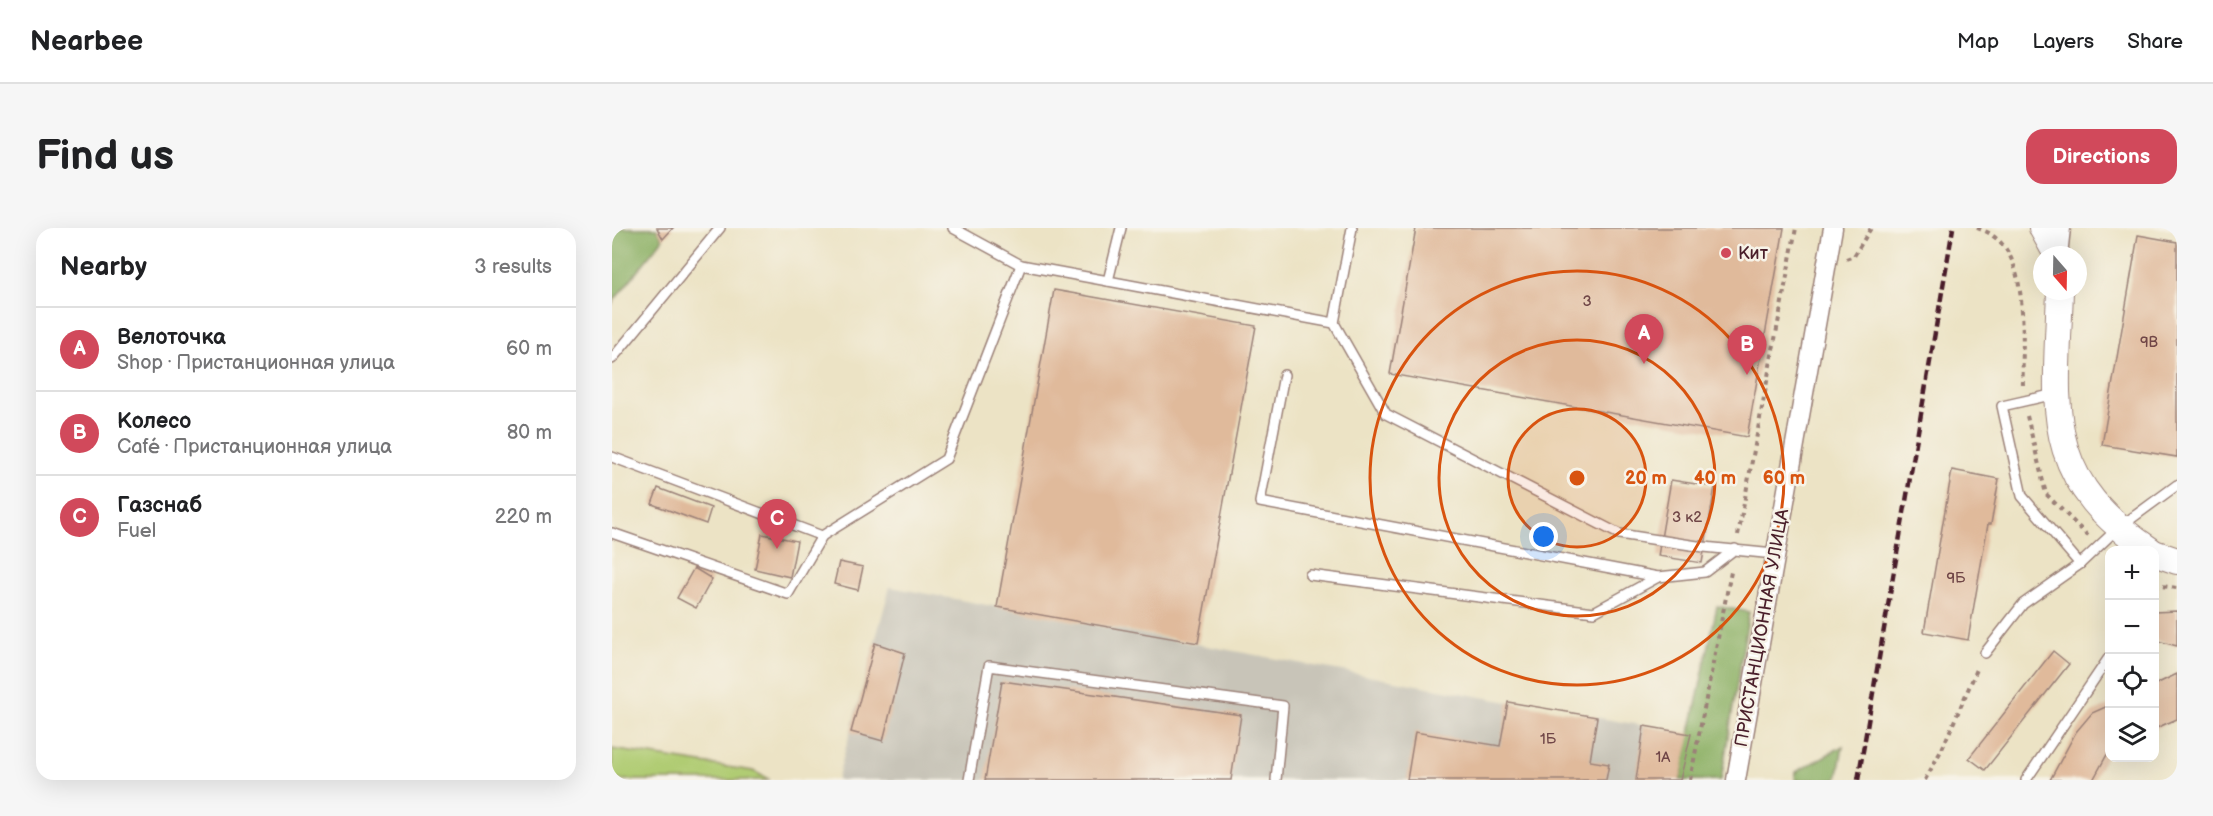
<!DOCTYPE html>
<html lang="en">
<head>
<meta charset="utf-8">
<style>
	body { margin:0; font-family:"Balsamiq Sans",sans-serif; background:#f6f6f6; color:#202124 }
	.controls { position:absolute; right:18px; bottom:18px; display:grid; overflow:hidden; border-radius:12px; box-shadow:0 6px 24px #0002 }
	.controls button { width:54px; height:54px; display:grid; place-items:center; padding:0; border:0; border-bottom:2px solid #e0e0e0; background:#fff; color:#202124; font:30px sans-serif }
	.compass { position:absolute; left:1421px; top:18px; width:54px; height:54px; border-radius:50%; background:#fff; box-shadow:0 6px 24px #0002; rotate:160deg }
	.you { position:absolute; left:932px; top:309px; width:21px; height:21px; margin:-15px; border:4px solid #fff; border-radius:50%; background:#1a73e8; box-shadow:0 0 0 9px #1a73e833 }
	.badge { display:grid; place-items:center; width:39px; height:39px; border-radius:50%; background:#d1495b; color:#fff; font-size:20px; font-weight:700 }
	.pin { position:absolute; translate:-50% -50px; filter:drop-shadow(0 2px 3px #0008) }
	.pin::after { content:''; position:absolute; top:32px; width:21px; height:18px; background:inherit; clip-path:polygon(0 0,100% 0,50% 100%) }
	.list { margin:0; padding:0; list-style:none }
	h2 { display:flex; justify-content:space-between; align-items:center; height:78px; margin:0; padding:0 24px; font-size:26px }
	h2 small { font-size:20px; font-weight:400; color:#757577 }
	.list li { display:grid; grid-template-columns:39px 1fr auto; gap:18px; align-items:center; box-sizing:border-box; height:84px; padding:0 24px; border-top:2px solid #e0e0e0 }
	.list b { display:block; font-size:22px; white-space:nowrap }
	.list p { margin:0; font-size:20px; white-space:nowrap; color:#757577 }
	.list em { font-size:20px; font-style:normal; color:#757577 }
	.icon { flex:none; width:33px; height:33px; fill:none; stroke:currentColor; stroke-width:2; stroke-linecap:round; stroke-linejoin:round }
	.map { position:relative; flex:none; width:1565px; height:552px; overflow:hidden; border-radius:18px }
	header { display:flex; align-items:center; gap:36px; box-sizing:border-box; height:84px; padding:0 30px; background:#fff; border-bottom:2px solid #e0e0e0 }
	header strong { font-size:28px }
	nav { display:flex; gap:33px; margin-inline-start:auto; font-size:21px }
	.intro { display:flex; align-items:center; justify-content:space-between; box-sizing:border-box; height:144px; padding:0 36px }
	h1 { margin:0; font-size:42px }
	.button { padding:15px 27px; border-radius:18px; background:#d1495b; color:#fff; font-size:21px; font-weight:700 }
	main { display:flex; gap:36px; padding:0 36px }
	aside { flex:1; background:#fff; border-radius:18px; box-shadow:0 6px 24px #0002 }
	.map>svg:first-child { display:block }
</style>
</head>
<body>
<header>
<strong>Nearbee</strong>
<nav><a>Map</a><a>Layers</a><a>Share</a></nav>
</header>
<div class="intro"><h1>Find us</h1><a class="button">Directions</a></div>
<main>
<aside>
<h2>Nearby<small>3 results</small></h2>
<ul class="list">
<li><span class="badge">A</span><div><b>Велоточка</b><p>Shop · Пристанционная улица</p></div><em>60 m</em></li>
<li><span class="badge">B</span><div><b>Колесо</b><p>Café · Пристанционная улица</p></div><em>80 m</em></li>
<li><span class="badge">C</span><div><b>Газснаб</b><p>Fuel</p></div><em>220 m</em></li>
</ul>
</aside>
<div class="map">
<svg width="1565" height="552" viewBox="0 0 1565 552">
	<rect width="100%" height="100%" fill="#f7f3e8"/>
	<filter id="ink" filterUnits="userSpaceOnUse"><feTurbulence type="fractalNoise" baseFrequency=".0167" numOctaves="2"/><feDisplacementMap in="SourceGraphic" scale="12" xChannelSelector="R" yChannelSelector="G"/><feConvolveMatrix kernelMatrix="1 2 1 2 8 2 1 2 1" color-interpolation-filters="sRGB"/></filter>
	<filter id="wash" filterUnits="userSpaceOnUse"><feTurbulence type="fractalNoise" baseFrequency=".008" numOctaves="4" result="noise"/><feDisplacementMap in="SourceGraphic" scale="24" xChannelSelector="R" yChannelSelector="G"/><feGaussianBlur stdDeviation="1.35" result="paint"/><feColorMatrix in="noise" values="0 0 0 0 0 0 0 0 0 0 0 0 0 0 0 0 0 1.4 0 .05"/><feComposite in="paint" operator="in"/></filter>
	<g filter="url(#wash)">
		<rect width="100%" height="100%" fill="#ece3c5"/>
		<!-- industrial -->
		<path fill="#c8c4b8" d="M 278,359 L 896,474 L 1079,506 L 1068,552 L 225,552 Z"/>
		<!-- green -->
		<path fill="#b0cc73" stroke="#7d764f" stroke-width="1.5" d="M 0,521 L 141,543 L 158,552 L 0,552 Z"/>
		<!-- forest -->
		<g fill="#8cb065" stroke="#6b6848" stroke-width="1.5">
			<path d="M 0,0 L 45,0 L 51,11 L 0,75 Z"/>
			<path d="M 1105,378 L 1137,384 L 1109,552 L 1068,552 Z"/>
			<path d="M 1231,518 L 1225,552 L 1183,552 L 1184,544 Z"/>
		</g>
		<g id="blocks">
			<!-- building -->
			<g fill="#e0ba9b">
				<path d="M 45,0 L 61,0 L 51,11 Z"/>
				<path d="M 804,0 L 1172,0 L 1135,209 L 778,146 Z"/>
				<path d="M 1526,7 L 1565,14 L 1565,229 L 1490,217 Z"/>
				<path d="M 442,62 L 644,98 L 586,415 L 385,379 Z"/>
				<path d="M 1340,242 L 1387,251 L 1379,296 L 1376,296 L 1356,412 L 1312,404 Z"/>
				<path d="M 1059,252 L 1103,259 L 1090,335 L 1046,328 Z"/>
				<path d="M 46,260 L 99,280 L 94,296 L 40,276 Z"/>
				<path d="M 150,306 L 185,313 L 178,349 L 143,341 Z"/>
				<path d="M 227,334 L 251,339 L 246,362 L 222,356 Z"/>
				<path d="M 82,340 L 100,351 L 84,380 L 65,370 Z"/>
				<path d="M 1565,383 L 1565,418 L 1542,412 L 1542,384 Z"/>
				<path d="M 263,415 L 293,425 L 271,513 L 239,504 Z"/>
				<path d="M 1441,423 L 1457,436 L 1373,542 L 1357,530 Z"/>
				<path d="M 1565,446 L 1565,491 L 1542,501 L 1542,457 Z"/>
				<path d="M 390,453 L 629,487 L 619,552 L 373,552 Z"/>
				<path d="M 896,474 L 985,489 L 978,533 L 997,536 L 994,552 L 795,552 L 803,504 L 888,518 Z"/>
				<path d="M 1498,477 L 1498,521 L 1481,552 L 1438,552 L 1464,504 L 1480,485 Z"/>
				<path d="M 1032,498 L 1079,506 L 1068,552 L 1024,552 Z"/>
			</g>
		</g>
	</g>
	<g filter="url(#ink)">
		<use href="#blocks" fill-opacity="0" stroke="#9b8178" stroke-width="1.5"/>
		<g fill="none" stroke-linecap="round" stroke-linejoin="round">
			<!-- lane casing -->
			<g stroke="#9b8178" stroke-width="12">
				<g id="lane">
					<path d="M 341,0 L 409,37 L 496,53"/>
					<path d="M 509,0 L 496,53 L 722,95 L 774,186 L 1007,306 L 1092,319 L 1162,326"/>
					<path d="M 722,95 L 740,0"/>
					<path d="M 0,131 L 108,0"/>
					<path d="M 672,147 L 648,274 L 1046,349 L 1093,344 L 1123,321"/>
					<path d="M 1443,166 L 1390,178 L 1410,268 L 1468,336 L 1505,301 L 1565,257"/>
					<path d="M 0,229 L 210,308 L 334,231 L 409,37"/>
					<path d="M 0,305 L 176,366 L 210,308"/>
					<path d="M 698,347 L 982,384 L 1046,349"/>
					<path d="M 1373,425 L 1411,376 L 1468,336"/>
					<path d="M 357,552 L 377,438 L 671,478 L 664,552"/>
					<path d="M 1414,552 L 1498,428"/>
				</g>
			</g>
			<!-- street casing -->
			<g stroke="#9b8178" stroke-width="21">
				<g id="street">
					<path d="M 1446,27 L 1449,0"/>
					<path d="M 1124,552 L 1221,0"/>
				</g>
			</g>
			<!-- secondary casing -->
			<g stroke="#9b8178" stroke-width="28">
				<g id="secondary">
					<path d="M 1430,0 L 1445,27"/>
					<path d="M 1448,63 C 1444,181 1428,249 1538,322"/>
					<path d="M 1542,325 L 1565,333"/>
				</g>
			</g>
			<!-- path -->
			<g stroke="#9b8178" stroke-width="4" stroke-dasharray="4.5 4.5" stroke-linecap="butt">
				<path d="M 1365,0 C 1370,2 1377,4 1381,8 C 1419,33 1409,117 1411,157"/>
				<path d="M 1234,31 L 1242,28 L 1259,0"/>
				<path d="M 1415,188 L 1434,266 L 1476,308"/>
				<path d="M 1126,307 L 1184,0"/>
				<path d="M 1542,357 L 1565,360"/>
				<path d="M 1078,552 L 1119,344"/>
				<path d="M 1313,552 L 1330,521 L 1366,439"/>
			</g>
			<!-- lane -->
			<use href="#lane" stroke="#fff" stroke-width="9"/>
			<!-- street -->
			<use href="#street" stroke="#fff" stroke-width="18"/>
			<!-- secondary -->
			<use href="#secondary" stroke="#fff" stroke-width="26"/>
			<!-- rail -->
			<path stroke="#4a1f2b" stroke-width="4.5" stroke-dasharray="9 4.5" stroke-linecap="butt" d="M 1246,552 L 1341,0"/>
		</g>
	</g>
	<!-- distance rings -->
	<circle cx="965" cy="250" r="69" fill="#d8530f" fill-opacity=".12"/>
	<g fill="none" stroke="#d8530f" stroke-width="3">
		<circle cx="965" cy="250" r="69"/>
		<circle cx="965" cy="250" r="138"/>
		<circle cx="965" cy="250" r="207"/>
	</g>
	<!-- markers -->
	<circle fill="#d1495b" stroke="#f7f3e8" stroke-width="2" cx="1114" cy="25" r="6"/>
	<g text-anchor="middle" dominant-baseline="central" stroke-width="5" stroke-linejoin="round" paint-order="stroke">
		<!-- number labels -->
		<g font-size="15" fill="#704647">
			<text x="975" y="73">3</text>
			<text x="1537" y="114">9В</text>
			<text x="1075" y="289">3 к2</text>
			<text x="1344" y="350">9Б</text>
			<text x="936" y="511">1Б</text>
			<text x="1051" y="529">1А</text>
		</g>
		<!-- poi labels -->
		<g font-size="18" fill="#4a1f2b" stroke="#f7f3e8" text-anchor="start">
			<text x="1126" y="25">Кит</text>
		</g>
		<!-- street labels -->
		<g font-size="18" fill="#4a1f2b" stroke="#f7f3e8">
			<text transform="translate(1150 400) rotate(-80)">ПРИСТАНЦИОННАЯ УЛИЦА</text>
		</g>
	</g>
	<circle cx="965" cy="250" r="9" fill="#d8530f" stroke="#f7f3e8" stroke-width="3"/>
	<g font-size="18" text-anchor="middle" font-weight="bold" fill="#d8530f" stroke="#f7f3e8" stroke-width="5" stroke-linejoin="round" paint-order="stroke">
		<text x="1034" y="256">20 m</text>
		<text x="1103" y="256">40 m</text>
		<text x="1172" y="256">60 m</text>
	</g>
</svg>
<div class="controls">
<button>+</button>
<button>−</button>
<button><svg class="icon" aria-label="locate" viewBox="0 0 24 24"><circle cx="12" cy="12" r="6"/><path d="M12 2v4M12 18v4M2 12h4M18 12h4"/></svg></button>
<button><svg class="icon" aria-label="layers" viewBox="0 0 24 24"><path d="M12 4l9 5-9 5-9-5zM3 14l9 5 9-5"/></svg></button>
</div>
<svg class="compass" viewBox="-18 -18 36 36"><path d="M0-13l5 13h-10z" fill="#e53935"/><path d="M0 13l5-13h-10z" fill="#757577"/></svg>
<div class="you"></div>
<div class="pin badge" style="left:1032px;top:136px">A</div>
<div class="pin badge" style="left:1135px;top:147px">B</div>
<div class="pin badge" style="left:165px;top:321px">C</div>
</div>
</main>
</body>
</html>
